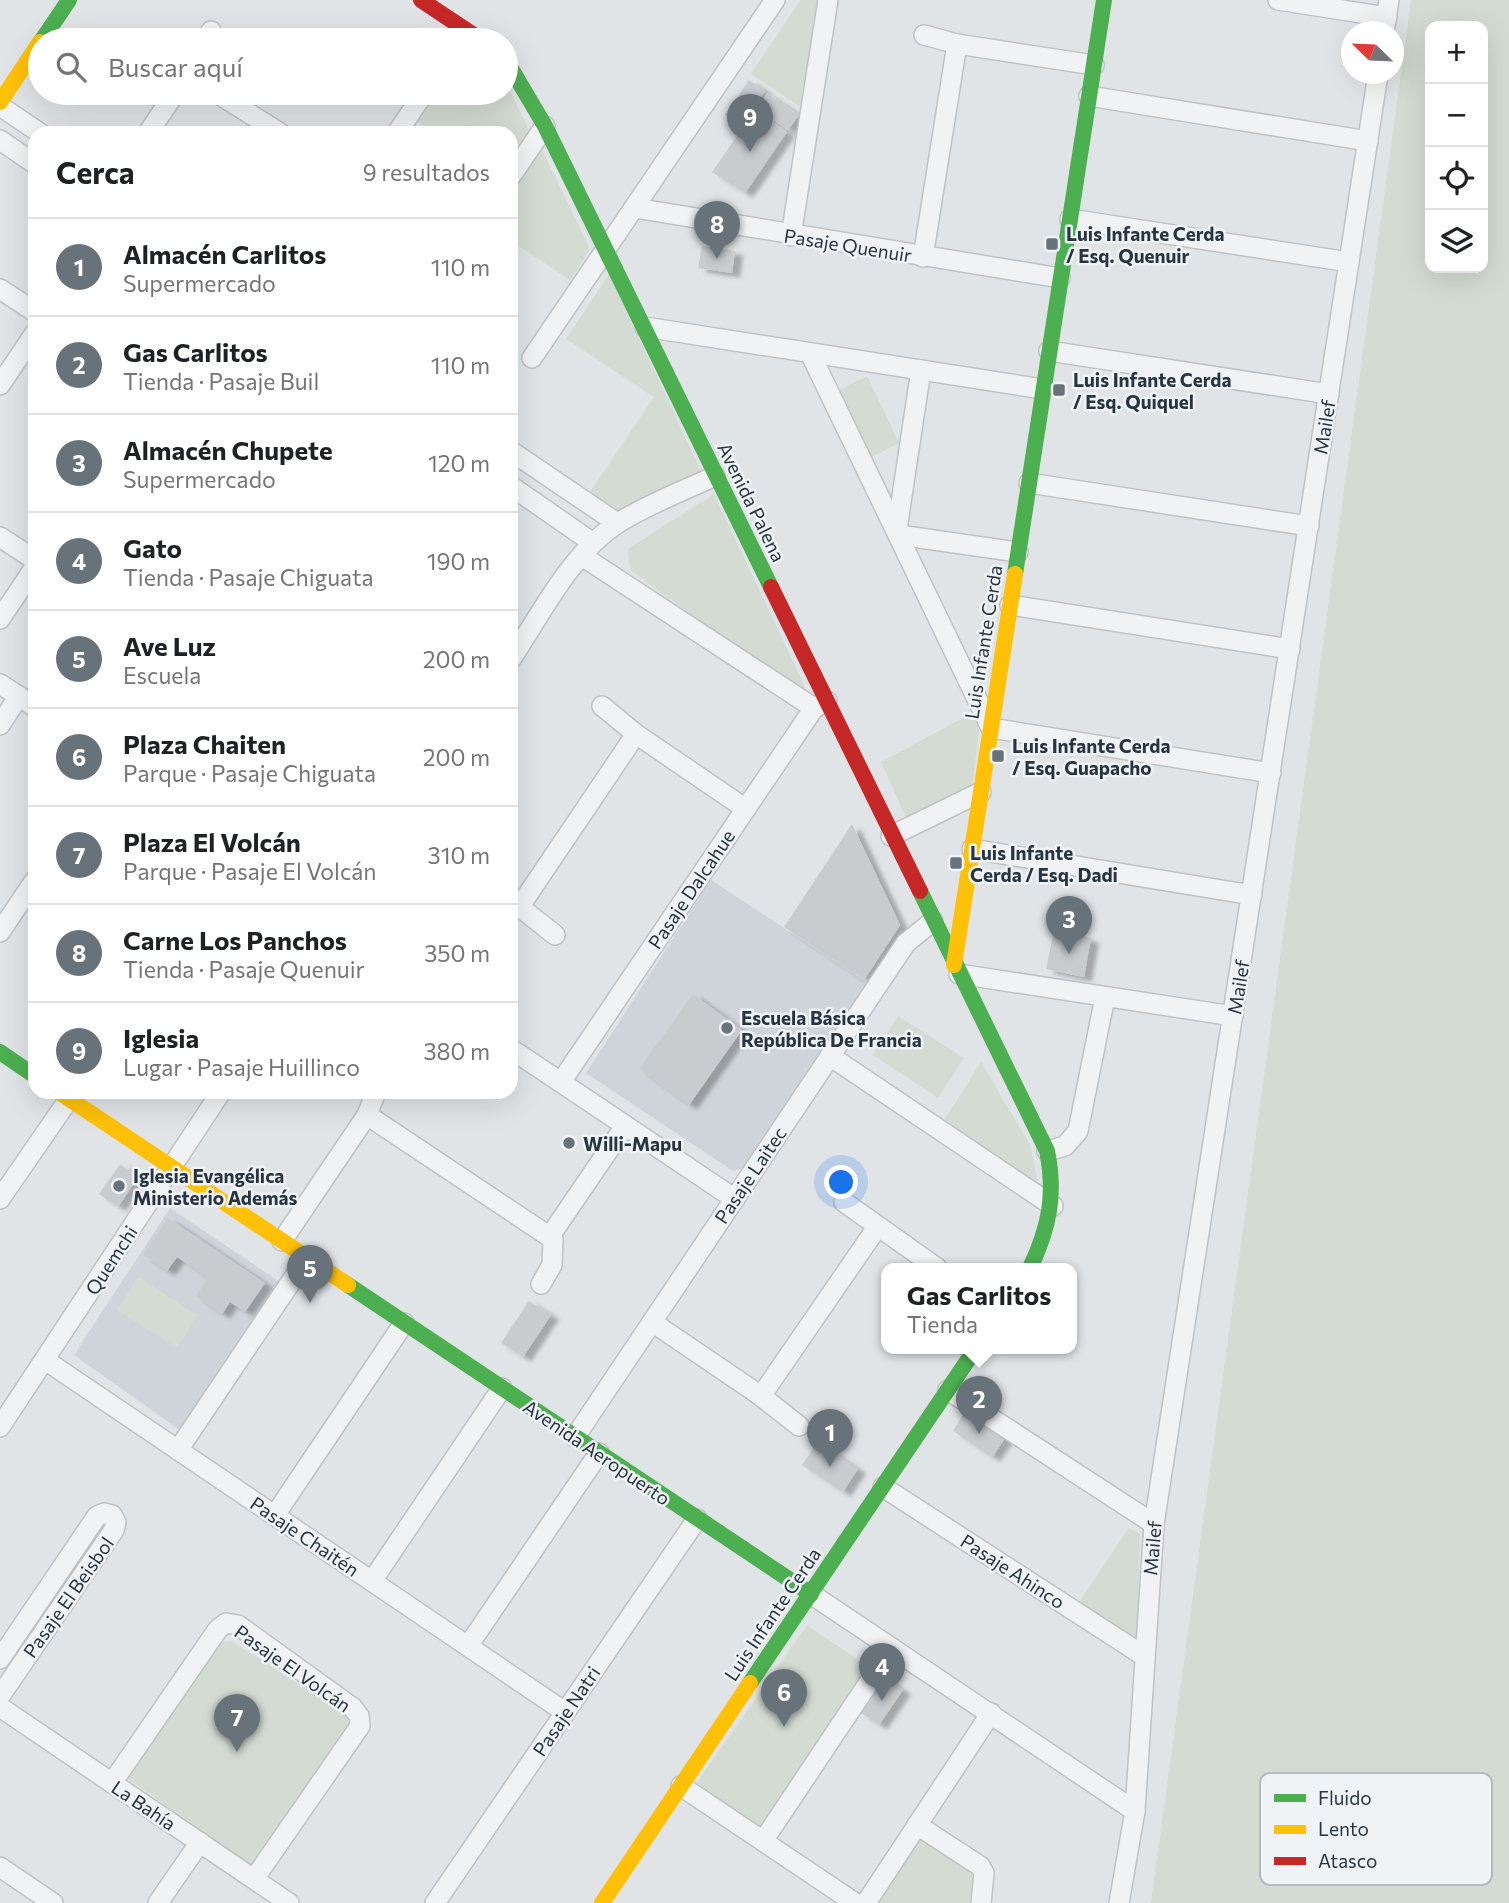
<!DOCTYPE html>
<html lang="es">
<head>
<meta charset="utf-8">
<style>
	body { margin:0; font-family:Commissioner,sans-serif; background:#f2f2f2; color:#202124 }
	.controls { position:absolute; right:21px; top:21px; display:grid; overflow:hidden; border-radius:14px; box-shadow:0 7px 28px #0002 }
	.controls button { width:63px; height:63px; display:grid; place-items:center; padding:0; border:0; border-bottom:2px solid #e0e0e0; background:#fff; color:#202124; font:35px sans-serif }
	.compass { position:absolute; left:1341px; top:21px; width:63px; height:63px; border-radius:50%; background:#fff; box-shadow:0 7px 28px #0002; rotate:293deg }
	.you { position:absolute; left:842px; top:1183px; width:24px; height:24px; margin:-18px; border:5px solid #fff; border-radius:50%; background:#1a73e8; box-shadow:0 0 0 10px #1a73e833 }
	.badge { display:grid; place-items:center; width:46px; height:46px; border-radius:50%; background:#68727b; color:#fff; font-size:23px; font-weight:700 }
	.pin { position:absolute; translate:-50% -58px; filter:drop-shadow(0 2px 4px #0008) }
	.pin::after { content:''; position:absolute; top:37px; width:24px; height:21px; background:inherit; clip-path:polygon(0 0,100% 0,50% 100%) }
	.popup { position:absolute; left:881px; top:1263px; width:196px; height:91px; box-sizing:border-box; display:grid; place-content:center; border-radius:14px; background:#fff; filter:drop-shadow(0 2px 5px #0005); font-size:23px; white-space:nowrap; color:#757577 }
	.popup b { font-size:26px; color:#202124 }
	.popup::after { content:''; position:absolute; left:50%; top:100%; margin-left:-14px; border:14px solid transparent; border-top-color:#fff }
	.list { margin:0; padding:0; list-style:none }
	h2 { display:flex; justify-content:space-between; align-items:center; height:91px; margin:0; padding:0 28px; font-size:30px }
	h2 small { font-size:23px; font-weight:400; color:#757577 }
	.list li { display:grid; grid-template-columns:46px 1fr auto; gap:21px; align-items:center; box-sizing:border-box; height:98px; padding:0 28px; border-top:2px solid #e0e0e0 }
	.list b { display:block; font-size:26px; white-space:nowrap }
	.list p { margin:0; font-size:23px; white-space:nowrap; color:#757577 }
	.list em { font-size:23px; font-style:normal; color:#757577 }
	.icon { flex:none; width:38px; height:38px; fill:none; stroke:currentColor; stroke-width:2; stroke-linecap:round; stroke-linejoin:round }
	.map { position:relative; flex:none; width:1509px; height:1903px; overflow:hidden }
	.search { position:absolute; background:#fff; box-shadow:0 7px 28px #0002; left:28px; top:28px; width:490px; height:77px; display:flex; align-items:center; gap:18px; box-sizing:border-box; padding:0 24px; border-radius:38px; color:#757577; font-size:26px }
	.panel { position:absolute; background:#fff; box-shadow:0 7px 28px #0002; left:28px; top:126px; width:490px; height:973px; border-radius:21px }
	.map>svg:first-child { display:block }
</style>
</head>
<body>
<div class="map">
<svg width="1509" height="1903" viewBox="0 0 1509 1903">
	<defs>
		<filter id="shadow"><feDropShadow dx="8" dy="4.5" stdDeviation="2" flood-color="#0004"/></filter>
	</defs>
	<rect width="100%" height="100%" fill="#e1e4e7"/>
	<!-- built -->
	<g fill="#cfd4da">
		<path d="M 711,880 L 869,984 L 746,1167 L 733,1171 L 586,1073 Z"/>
		<path d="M 170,1208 L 280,1282 L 181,1431 L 74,1355 Z"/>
	</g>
	<!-- green -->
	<g fill="#d3dbd2" fill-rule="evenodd">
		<path d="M 801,0 L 822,0 L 805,110 L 751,74 Z"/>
		<path d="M 1411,0 L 1509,0 L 1509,1903 L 1151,1903 ZM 1430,26 L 1483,26 L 1483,268 L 1430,268 Z"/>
		<path d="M 506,83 L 531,134 L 511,163 L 511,133 L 434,133 L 418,122 L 438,93 L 506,93 Z"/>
		<path d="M 542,150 L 590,249 L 570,280 L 511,241 L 511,194 Z"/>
		<path d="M 609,274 L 701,471 L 616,512 L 589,494 L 654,397 L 566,339 Z"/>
		<path d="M 867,376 L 899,443 L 866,460 L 833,393 Z"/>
		<path d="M 714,494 L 805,687 L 799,692 L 630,570 L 628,549 Z"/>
		<path d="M 974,712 L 979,730 L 972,790 L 908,822 L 881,762 Z"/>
		<path d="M 898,1016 L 964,1058 L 938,1098 L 873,1055 Z"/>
		<path d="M 981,1062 L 1030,1145 L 1040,1192 L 945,1119 Z"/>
		<path d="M 138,1277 L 198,1315 L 177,1348 L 117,1310 Z"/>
		<path d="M 1129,1528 L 1140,1534 L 1137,1644 L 1079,1603 Z"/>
		<path d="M 807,1625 L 870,1668 L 765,1831 L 695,1785 Z"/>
		<path d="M 231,1641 L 348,1715 L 347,1728 L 258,1871 L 126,1777 L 216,1643 Z"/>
		<path d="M 919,1830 L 976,1872 L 972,1903 L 877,1903 Z"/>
	</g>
	<!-- building -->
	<g fill="#c9cccf" filter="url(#shadow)">
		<path d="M 749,80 L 765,91 L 741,126 L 725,115 Z"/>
		<path d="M 767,93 L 799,115 L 788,130 L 756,108 Z"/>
		<path d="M 755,110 L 787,132 L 745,193 L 712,172 Z"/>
		<path d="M 702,246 L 735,251 L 732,273 L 698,268 Z"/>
		<path d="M 852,824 L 900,925 L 864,980 L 784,927 Z"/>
		<path d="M 1054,931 L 1091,938 L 1084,977 L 1046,969 Z"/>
		<path d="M 693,994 L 742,1030 L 689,1105 L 639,1069 Z"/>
		<path d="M 120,1164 L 138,1177 L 118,1207 L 99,1194 Z"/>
		<path d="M 168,1218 L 265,1283 L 245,1312 L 230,1302 L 222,1314 L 196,1296 L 208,1278 L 177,1257 L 167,1271 L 143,1255 Z"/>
		<path d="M 529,1301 L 551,1315 L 523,1357 L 501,1343 Z"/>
		<path d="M 966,1410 L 1006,1437 L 992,1457 L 953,1431 Z"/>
		<path d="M 818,1442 L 858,1469 L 843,1492 L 802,1465 Z"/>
		<path d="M 885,1678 L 903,1690 L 879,1725 L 861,1713 Z"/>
	</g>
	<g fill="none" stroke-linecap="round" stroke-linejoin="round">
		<!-- street casing -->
		<g stroke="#bfc2c5" stroke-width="22">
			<g id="street">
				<path d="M 1278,0 L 1387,17"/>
				<path d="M 1384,32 L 1389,0"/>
				<path d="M 924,35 L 957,44 L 1094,65"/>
				<path d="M 205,40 L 211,31"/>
				<path d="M 217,93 L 280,133"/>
				<path d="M 1089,96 L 1368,141"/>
				<path d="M 0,106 L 40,133"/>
				<path d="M 148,133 L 175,93"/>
				<path d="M 397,133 L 424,93"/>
				<path d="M 0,140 L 35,164"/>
				<path d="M 511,176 L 545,126"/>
				<path d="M 635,208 L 1060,278"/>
				<path d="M 1070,219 L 1349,262"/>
				<path d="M 791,236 L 828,0"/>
				<path d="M 923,257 L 957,44"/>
				<path d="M 0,289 L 35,312"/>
				<path d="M 645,327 L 1043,389"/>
				<path d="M 1049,351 L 1329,394"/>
				<path d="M 810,353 L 991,728 L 1271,773"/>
				<path d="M 532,358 L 775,0"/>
				<path d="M 0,385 L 35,333"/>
				<path d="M 511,451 L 617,523"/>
				<path d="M 1029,483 L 1309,526"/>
				<path d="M 511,486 L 593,543"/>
				<path d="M 897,529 L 921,370"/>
				<path d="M 899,535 L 1018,552"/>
				<path d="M 0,537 L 35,560"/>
				<path d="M 582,556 L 814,708"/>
				<path d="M 1010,605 L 1290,649"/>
				<path d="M 0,619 L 35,567"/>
				<path d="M 511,659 C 542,613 570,554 618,523 C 648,504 683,491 715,476"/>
				<path d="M 0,684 L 35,707"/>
				<path d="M 602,706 L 636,734 L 746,809"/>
				<path d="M 0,725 L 19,696"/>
				<path d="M 891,836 L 981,792"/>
				<path d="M 972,849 L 1252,895"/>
				<path d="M 511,900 L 555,935"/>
				<path d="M 520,906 L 636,734"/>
				<path d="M 0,932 L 35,880"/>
				<path d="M 959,974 L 1233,1016"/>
				<path d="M 511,1049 L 735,1199"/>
				<path d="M 830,1056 L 1053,1206"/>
				<path d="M 561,1082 L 814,708 L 827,701"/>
				<path d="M 367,1115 L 553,1239 L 552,1265 L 541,1284"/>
				<path d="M 1047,1151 L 1065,1146 L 1078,1131 L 1105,997"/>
				<path d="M 0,1199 L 69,1099"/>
				<path d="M 844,1202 L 937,1268"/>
				<path d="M 550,1236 L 625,1126"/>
				<path d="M 282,1241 L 367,1115 L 376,1092"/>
				<path d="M 652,1322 L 761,1396 L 799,1426"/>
				<path d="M 45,1360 L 565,1712"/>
				<path d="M 948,1390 L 1154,1524"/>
				<path d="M 761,1396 L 878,1226"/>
				<path d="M 0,1427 L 221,1092"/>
				<path d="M 575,1437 L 906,943 L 933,921"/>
				<path d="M 178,1450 L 307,1258"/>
				<path d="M 883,1487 L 1144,1656"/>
				<path d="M 275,1515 L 404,1323"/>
				<path d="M 372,1581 L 502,1388"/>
				<path d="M 811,1594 L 1135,1811"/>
				<path d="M 468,1646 L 599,1453"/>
				<path d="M 0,1659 L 97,1516 L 104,1513 L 112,1515 L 116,1522 L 114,1530 L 0,1696"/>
				<path d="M 0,1707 L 289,1903"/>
				<path d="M 112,1783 L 218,1629 L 226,1623 L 238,1625 L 353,1708 L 359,1716 L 360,1726 L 254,1879"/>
				<path d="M 681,1786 L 855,1903"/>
				<path d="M 917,1825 L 980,1866 L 984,1873 L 981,1903"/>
				<path d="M 763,1841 L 892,1648"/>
				<path d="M 0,1867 L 53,1903"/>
				<path d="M 158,1903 L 200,1842"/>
				<path d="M 435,1903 L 697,1519"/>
				<path d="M 866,1903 L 991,1713"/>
				<path d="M 1119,1903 L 1135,1811 L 1154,1524 L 1378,74"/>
			</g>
		</g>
		<!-- street -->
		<use href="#street" stroke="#f1f2f3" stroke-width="19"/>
		<!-- fast -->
		<g stroke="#4caf50" stroke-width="16">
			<path d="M 42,40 L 69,0"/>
			<path d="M 506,60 L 545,126 L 771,587"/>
			<path d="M 1015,574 L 1104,0"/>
			<path d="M 920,891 L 1047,1151 C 1056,1195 1049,1228 1030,1268"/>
			<path d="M 0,1052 L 35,1076"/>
			<path d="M 348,1285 L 811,1594"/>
			<path d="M 750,1683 L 976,1348"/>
		</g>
		<!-- slow -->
		<g stroke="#ffc107" stroke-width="16">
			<path d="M 0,102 L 40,42"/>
			<path d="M 954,965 L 1015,574"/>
			<path d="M 59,1092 L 348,1285"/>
			<path d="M 602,1903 L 750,1683"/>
		</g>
		<!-- jam -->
		<g stroke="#c62828" stroke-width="16">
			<path d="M 421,0 L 481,40"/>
			<path d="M 771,587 L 920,891"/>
		</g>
	</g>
	<!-- markers -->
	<g fill="#68727b" stroke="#eff3f6" stroke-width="2.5">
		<rect x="1045" y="237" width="14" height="14" rx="3.5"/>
		<rect x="1052" y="383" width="14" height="14" rx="3.5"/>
		<rect x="991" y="749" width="14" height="14" rx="3.5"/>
		<rect x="949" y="856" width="14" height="14" rx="3.5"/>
		<circle cx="727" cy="1028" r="7"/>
		<circle cx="569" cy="1143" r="7"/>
		<circle cx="119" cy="1186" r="7"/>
	</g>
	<g text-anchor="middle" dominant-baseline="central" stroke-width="5" stroke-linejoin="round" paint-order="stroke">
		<!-- poi labels -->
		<g font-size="19" font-weight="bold" fill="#273441" stroke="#eff3f6" text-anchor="start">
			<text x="1066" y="233">Luis Infante Cerda<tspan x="1066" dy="22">/ Esq. Quenuir</tspan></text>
			<text x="1073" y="379">Luis Infante Cerda<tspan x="1073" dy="22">/ Esq. Quiquel</tspan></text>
			<text x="1012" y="745">Luis Infante Cerda<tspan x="1012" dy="22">/ Esq. Guapacho</tspan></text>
			<text x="970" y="852">Luis Infante<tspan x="970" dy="22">Cerda / Esq. Dadi</tspan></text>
			<text x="741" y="1017">Escuela Básica<tspan x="741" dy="22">República De Francia</tspan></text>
			<text x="583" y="1143">Willi-Mapu</text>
			<text x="133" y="1175">Iglesia Evangélica<tspan x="133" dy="22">Ministerio Además</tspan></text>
		</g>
		<!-- street labels -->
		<g font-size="19" fill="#273441" stroke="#eff3f6">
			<text transform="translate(848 245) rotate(9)">Pasaje Quenuir</text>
			<text transform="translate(1324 427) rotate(-81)">Mailef</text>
			<text transform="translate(752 502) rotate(64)">Avenida Palena</text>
			<text transform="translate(983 642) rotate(-81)">Luis Infante Cerda</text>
			<text transform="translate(691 889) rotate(-56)">Pasaje Dalcahue</text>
			<text transform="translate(1238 987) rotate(-81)">Mailef</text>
			<text transform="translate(750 1175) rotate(-56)">Pasaje Laitec</text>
			<text transform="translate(111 1260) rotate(-57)">Quemchi</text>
			<text transform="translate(597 1452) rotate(34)">Avenida Aeropuerto</text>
			<text transform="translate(305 1536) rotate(34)">Pasaje Chaitén</text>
			<text transform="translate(1152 1548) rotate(-85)">Mailef</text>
			<text transform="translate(1013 1571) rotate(33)">Pasaje Ahinco</text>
			<text transform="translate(68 1597) rotate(-55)">Pasaje El Beisbol</text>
			<text transform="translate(772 1614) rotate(-56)">Luis Infante Cerda</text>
			<text transform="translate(293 1668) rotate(35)">Pasaje El Volcán</text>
			<text transform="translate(566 1711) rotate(-56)">Pasaje Natri</text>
			<text transform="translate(144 1805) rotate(34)">La Bahía</text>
		</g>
	</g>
	<!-- legend -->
	<rect x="1260" y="1773" width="232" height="112" rx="10" fill="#eff3f6" stroke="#b3bac0" stroke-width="2"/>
	<rect x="1274" y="1794" width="32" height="8" fill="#4caf50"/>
	<rect x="1274" y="1825" width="32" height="9" fill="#ffc107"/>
	<rect x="1274" y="1857" width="32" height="8" fill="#c62828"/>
	<g font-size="19" fill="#273441">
		<text x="1318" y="1805">Fluido</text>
		<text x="1318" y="1836">Lento</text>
		<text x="1318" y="1868">Atasco</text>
	</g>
</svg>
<div class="controls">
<button>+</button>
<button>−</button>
<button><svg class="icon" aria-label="locate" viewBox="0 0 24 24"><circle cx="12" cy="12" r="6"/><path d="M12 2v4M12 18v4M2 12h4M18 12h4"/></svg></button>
<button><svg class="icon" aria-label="layers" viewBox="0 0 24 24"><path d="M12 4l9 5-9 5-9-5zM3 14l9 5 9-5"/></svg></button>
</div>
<svg class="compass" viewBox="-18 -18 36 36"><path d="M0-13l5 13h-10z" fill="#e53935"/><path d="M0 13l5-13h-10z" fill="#757577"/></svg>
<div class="you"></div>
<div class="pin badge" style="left:830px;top:1467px">1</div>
<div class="pin badge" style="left:979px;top:1434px">2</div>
<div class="popup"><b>Gas Carlitos</b>Tienda</div>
<div class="pin badge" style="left:1069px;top:954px">3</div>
<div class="pin badge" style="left:882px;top:1701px">4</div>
<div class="pin badge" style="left:310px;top:1303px">5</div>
<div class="pin badge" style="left:784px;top:1727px">6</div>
<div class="pin badge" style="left:237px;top:1752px">7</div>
<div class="pin badge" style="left:717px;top:259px">8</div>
<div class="pin badge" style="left:750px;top:152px">9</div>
<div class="search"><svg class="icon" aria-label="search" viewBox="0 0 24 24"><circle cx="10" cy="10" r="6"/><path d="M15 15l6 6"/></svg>Buscar aquí</div>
<section class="panel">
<h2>Cerca<small>9 resultados</small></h2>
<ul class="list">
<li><span class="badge">1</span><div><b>Almacén Carlitos</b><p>Supermercado</p></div><em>110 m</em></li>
<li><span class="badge">2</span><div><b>Gas Carlitos</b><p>Tienda · Pasaje Buil</p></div><em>110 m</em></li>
<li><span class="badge">3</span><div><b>Almacén Chupete</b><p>Supermercado</p></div><em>120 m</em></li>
<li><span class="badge">4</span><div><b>Gato</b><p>Tienda · Pasaje Chiguata</p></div><em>190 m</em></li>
<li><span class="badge">5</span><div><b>Ave Luz</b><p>Escuela</p></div><em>200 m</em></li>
<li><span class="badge">6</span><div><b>Plaza Chaiten</b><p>Parque · Pasaje Chiguata</p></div><em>200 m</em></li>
<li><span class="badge">7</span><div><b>Plaza El Volcán</b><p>Parque · Pasaje El Volcán</p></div><em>310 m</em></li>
<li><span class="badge">8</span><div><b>Carne Los Panchos</b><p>Tienda · Pasaje Quenuir</p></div><em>350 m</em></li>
<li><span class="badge">9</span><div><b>Iglesia</b><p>Lugar · Pasaje Huillinco</p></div><em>380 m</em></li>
</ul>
</section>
</div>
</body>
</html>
